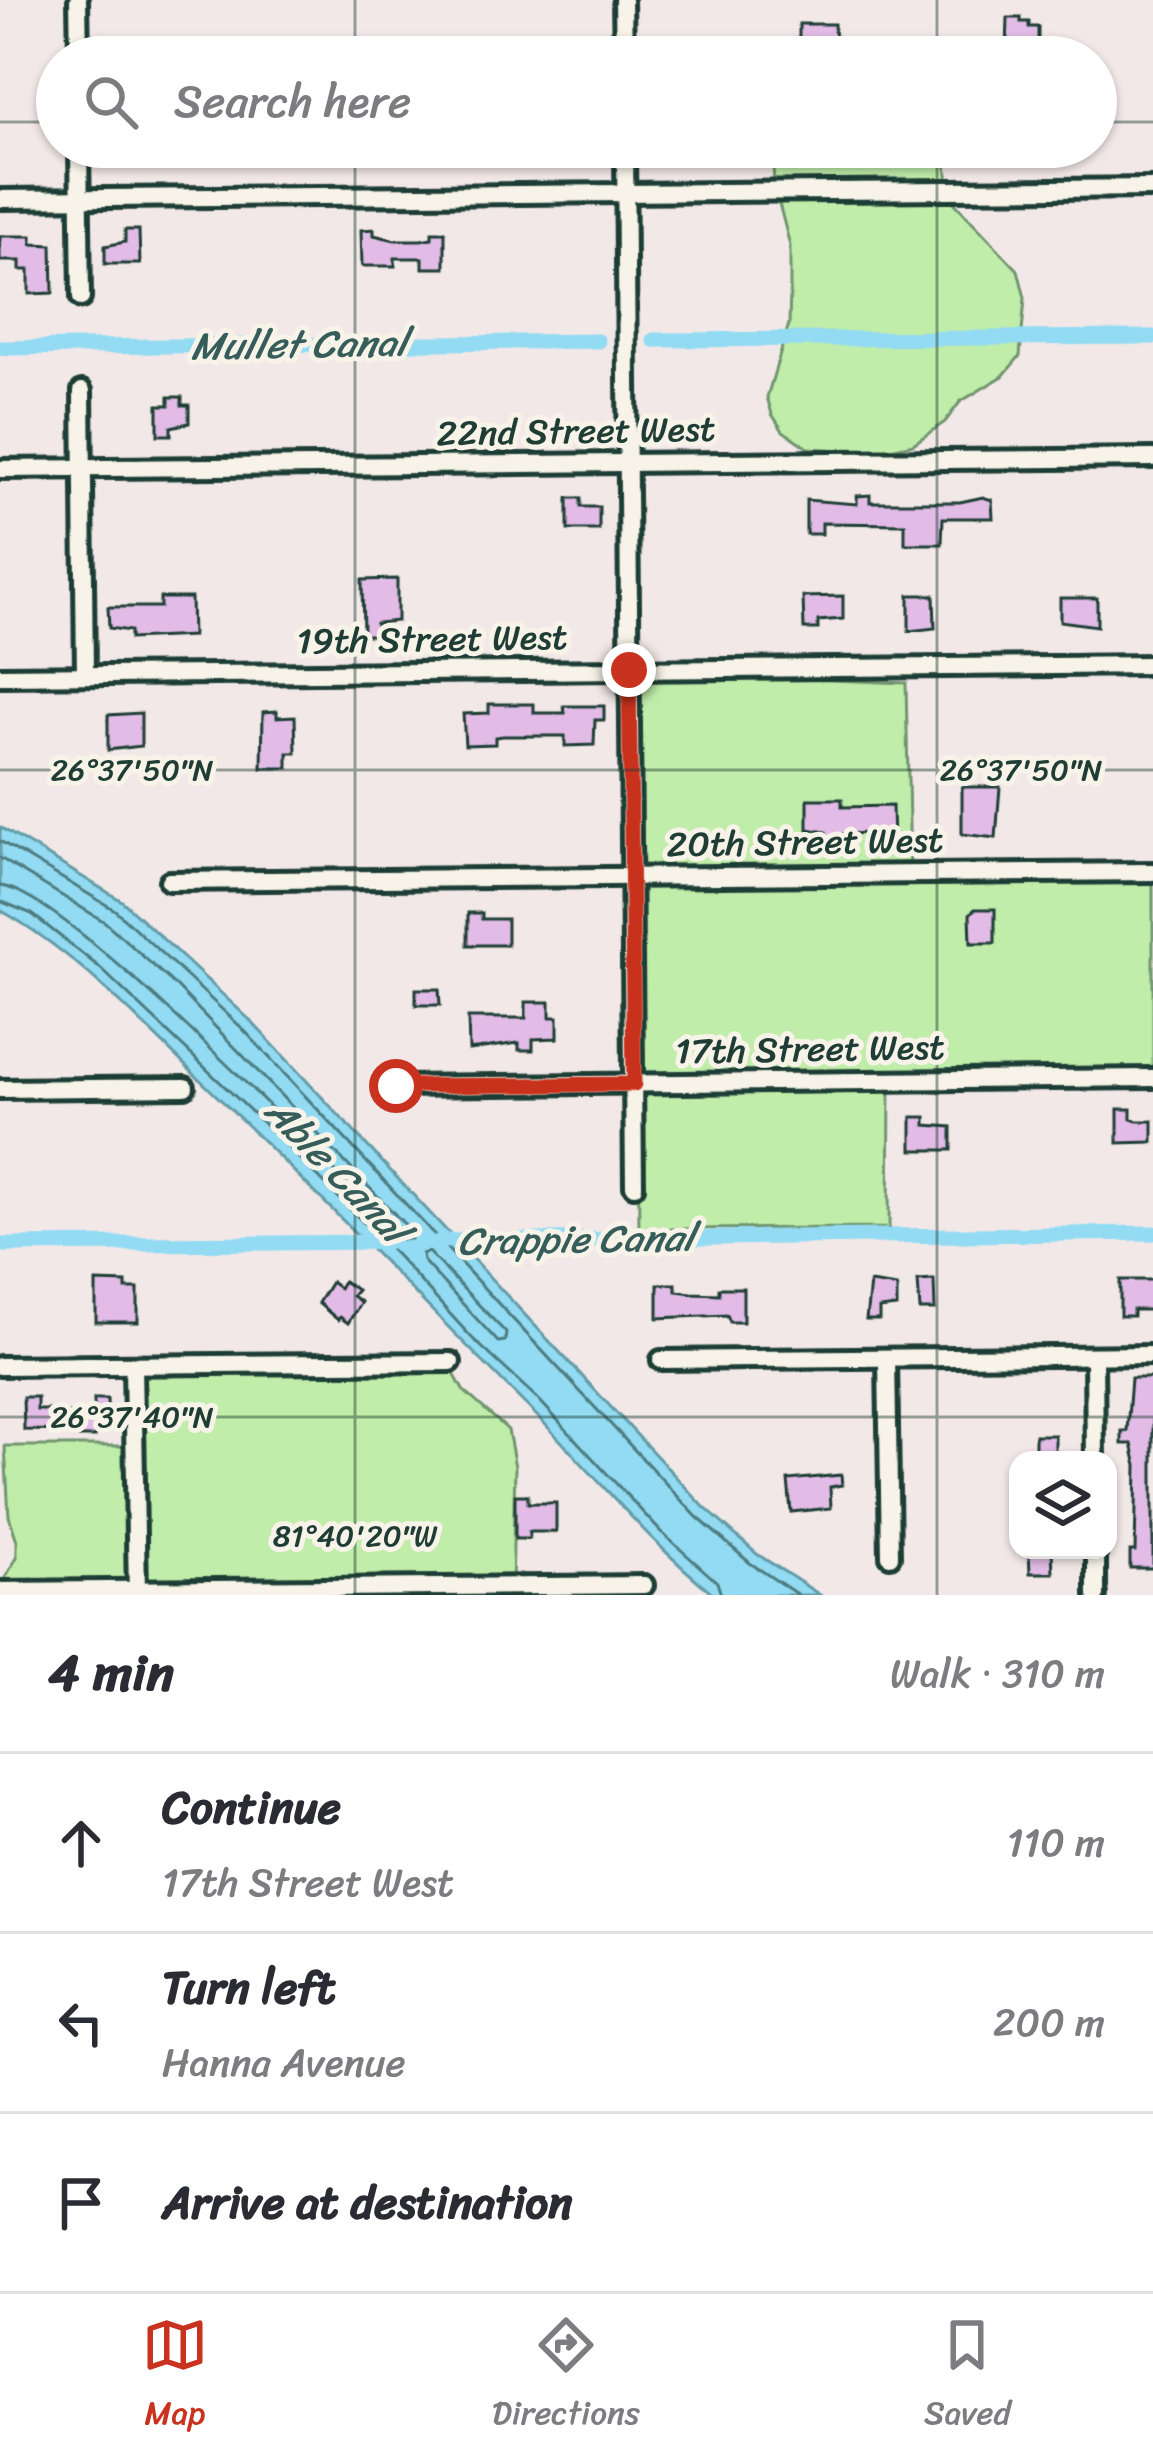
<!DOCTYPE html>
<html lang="en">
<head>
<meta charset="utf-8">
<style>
	body { margin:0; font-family:Sriracha,sans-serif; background:#f2f2f3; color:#2b2b33 }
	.controls { position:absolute; right:36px; bottom:36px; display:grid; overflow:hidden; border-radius:24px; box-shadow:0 3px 9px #0004 }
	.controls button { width:108px; height:108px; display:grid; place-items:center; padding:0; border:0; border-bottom:3px solid #e1e1e2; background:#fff; color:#2b2b33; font:60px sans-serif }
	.stop { position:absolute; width:36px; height:36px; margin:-27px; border:9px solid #c8321e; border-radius:50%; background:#fff }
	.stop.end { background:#c8321e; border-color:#fff; box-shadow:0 3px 12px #0008 }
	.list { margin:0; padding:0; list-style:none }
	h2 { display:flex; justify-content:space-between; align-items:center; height:156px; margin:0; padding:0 48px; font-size:51px }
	h2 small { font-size:39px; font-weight:400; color:#7c7c81 }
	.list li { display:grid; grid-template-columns:78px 1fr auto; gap:36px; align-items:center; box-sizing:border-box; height:180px; padding:0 48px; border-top:3px solid #e1e1e2 }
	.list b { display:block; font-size:45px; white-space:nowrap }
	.list p { margin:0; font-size:39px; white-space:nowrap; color:#7c7c81 }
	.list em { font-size:39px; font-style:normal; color:#7c7c81 }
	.icon { flex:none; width:66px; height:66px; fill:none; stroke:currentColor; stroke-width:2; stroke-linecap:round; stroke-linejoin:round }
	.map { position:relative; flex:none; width:1153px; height:1595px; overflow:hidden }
	.search { position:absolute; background:#fff; box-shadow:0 3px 9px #0004; left:36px; right:36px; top:36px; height:132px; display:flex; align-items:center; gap:30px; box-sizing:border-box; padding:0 42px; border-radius:66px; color:#7c7c81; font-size:45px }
	.sheet { height:696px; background:#fff }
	nav { display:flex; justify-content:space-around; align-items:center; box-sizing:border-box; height:168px; border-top:3px solid #e1e1e2; background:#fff; font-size:33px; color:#7c7c81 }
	nav a { display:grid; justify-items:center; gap:6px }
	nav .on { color:#c8321e }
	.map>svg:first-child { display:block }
</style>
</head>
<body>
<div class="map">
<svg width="1153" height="1595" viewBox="0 0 1153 1595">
	<rect width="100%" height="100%" fill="#f3e8e8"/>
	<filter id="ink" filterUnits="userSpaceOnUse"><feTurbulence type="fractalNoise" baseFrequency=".00833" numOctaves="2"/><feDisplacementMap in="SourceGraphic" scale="24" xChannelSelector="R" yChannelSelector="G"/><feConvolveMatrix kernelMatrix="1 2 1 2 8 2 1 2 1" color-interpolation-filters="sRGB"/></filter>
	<g filter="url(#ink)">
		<!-- green -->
		<g fill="#c1edaa" stroke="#70956f" stroke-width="3">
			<path d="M 772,147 L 944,147 L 950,198 L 1018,270 L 1025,298 L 1020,356 L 1003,376 L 960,402 L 945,422 L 913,444 L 877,452 L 808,448 L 783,431 L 772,414 L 767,397 L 789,324 L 790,290 L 790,246 L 774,184 Z"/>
			<path d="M 634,672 L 906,683 L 910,872 L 1153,876 L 1153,1080 L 890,1080 L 889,1228 L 639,1229 Z"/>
			<path d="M 239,1355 L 264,1359 L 446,1359 L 463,1390 L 508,1430 L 515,1467 L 512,1586 L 598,1588 L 606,1595 L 0,1595 L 0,1587 L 17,1557 L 17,1541 L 9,1516 L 5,1446 L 133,1446 L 133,1360 Z"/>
		</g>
		<!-- water -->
		<path fill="#92dbf3" stroke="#649ca7" stroke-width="3" d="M 0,827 L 122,901 L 250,1020 L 704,1507 L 757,1554 L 820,1595 L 715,1595 C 645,1540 592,1470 529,1408 C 417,1297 309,1183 194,1074 C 134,1016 74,951 0,910 Z"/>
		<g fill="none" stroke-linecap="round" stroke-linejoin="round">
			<!-- shore -->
			<g stroke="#4d7c80" stroke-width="3">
				<path d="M 0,841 L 115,910 L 242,1028 L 696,1516 L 750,1563 L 798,1595"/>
				<path d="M 0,858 L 105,922 L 177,987 L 411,1231 L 411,1239 L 402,1239 C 342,1179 64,889 0,886"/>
				<path d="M 0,901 L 32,914 L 99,967 L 279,1138 L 398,1257 L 472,1338 L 540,1401 L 660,1531 L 717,1582 L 721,1595"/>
				<path d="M 428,1252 L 506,1333 L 505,1341 L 498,1342 L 423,1261 L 422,1254 Z"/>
			</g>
			<!-- canal -->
			<g stroke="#92dbf3" stroke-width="15">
				<path d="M 654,340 L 1153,337"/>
				<path d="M 0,348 L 598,341"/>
				<path d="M 441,1241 L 1153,1233"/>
				<path d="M 0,1245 L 387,1242"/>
			</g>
		</g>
		<!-- building -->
		<g fill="#e2bce6" stroke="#1f3d34" stroke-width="3">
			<path d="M 1008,18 L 1021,18 L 1021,22 L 1029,22 L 1029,27 L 1038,27 L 1038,48 L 1007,48 Z"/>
			<path d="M 799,24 L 834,24 L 835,45 L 826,45 L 826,52 L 814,52 L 814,45 L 799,45 Z"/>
			<path d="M 374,229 L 374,235 L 395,240 L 421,240 L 432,238 L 432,232 L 445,232 L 445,268 L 423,268 L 423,258 L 395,258 L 395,266 L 362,266 L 361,230 Z"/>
			<path d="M 125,230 L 139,230 L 140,264 L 105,264 L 105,246 L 125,242 Z"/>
			<path d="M 0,236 L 32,236 L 32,244 L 52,245 L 53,293 L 29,294 L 29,270 L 20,270 L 20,261 L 0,261 Z"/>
			<path d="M 169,397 L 182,397 L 182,405 L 189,405 L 189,423 L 171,427 L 171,435 L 158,435 L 158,405 L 169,405 Z"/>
			<path d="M 870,495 L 870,502 L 960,502 L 983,497 L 992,500 L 993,518 L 943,518 L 942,544 L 905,544 L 905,524 L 822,523 L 822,534 L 806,534 L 806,500 L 857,504 L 857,496 Z"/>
			<path d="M 568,498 L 581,498 L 581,507 L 599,507 L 599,530 L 568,530 Z"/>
			<path d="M 397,579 L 397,621 L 376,623 L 376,635 L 363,635 L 362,580 Z"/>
			<path d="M 909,595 L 934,595 L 935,628 L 909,631 Z"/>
			<path d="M 843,596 L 843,619 L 818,621 L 818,629 L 804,629 L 803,597 Z"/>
			<path d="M 160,598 L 191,598 L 192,636 L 130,639 L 130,631 L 109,628 L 108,607 L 160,607 Z"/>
			<path d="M 1060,598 L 1097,598 L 1097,626 L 1060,621 Z"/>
			<path d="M 489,704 L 534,704 L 534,713 L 565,713 L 564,706 L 604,706 L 604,720 L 595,720 L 594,745 L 565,746 L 565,736 L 503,736 L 495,737 L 495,744 L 465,745 L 463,714 L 489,713 Z"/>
			<path d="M 277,711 L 277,717 L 295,716 L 296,753 L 288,753 L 288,768 L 262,768 L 263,712 Z"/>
			<path d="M 141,713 L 141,746 L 108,750 L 108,715 Z"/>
			<path d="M 962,787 L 1000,787 L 996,838 L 962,834 Z"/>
			<path d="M 808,799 L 842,799 L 842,807 L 892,806 L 893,844 L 879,844 L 874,833 L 843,834 L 843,843 L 826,843 L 826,832 L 808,829 Z"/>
			<path d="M 975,909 L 995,909 L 995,943 L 971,943 L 970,914 Z"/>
			<path d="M 468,913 L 482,913 L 482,919 L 507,919 L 507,945 L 468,945 Z"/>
			<path d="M 416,989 L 439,989 L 440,1005 L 416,1005 Z"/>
			<path d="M 526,1002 L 550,1002 L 550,1017 L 558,1017 L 558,1038 L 533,1039 L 533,1050 L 519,1050 L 519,1043 L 469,1050 L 468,1018 L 526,1018 Z"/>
			<path d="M 1118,1109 L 1131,1109 L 1131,1119 L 1137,1121 L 1153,1121 L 1153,1142 L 1118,1143 Z"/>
			<path d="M 912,1117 L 926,1117 L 926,1125 L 952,1127 L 952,1150 L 912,1150 Z"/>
			<path d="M 934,1280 L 935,1310 L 920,1310 L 918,1281 Z"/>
			<path d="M 1120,1280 L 1153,1280 L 1153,1310 L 1133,1310 L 1133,1316 L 1120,1316 Z"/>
			<path d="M 343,1281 L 357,1290 L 352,1296 L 361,1302 L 348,1323 L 340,1317 L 338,1320 L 318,1303 L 331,1282 L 339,1288 Z"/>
			<path d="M 96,1282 L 126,1283 L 126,1289 L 138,1289 L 138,1322 L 96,1322 Z"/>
			<path d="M 870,1283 L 897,1287 L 897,1307 L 879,1309 L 879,1320 L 866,1320 Z"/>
			<path d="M 658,1284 L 676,1284 L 676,1291 L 692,1293 L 719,1294 L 719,1288 L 743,1288 L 743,1322 L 730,1322 L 727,1315 L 658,1318 Z"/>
			<path d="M 1131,1378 L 1153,1378 L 1153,1568 L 1130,1568 L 1130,1551 L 1135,1551 L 1137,1466 L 1132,1444 L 1122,1444 L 1122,1431 L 1127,1431 Z"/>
			<path d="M 23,1397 L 37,1397 L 37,1410 L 56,1410 L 56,1415 L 94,1412 L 94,1399 L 107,1399 L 108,1431 L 95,1431 L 95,1437 L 74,1437 L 74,1431 L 24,1430 Z"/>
			<rect x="1035" y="1435" width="20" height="25"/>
			<path d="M 841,1475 L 842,1485 L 830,1487 L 831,1508 L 791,1512 L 788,1480 Z"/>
			<path d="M 515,1495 L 528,1495 L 528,1503 L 556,1503 L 556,1532 L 529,1532 L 529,1539 L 515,1539 Z"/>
			<path d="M 1029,1550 L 1052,1550 L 1053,1573 L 1030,1573 Z"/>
		</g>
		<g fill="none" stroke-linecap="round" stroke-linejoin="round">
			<!-- minor casing -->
			<g stroke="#1f3d34" stroke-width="26">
				<g id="minor">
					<path d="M 78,0 L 79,57"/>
					<path d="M 623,0 L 624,57"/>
					<path d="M 79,147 L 81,298"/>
					<path d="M 625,147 L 634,1186"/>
					<path d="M 0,199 L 1153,188"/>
					<path d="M 82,391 L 85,675"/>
					<path d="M 0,469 L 1153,458"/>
					<path d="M 0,676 L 1153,665"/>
					<path d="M 169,881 L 1153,872"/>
					<path d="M 396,1086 L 1153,1078"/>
					<path d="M 0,1089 L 185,1087"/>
					<path d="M 1094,1356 L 1095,1460"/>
					<path d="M 887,1359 L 890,1556"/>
					<path d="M 661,1360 L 1153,1355"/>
					<path d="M 133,1365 L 137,1595"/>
					<path d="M 0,1366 L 451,1362"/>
					<path d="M 1096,1550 L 1096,1595"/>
					<path d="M 0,1591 L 644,1585"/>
				</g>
			</g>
			<!-- minor -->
			<use href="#minor" stroke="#f7f3e8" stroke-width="16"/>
		</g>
	</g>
	<g fill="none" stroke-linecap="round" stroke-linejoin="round" filter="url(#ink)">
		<!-- route -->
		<path stroke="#c8321e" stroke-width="15" d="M 396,1086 L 634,1084 L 629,670"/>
	</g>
	<!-- ticks -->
	<path fill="none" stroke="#1f3d34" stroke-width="3" stroke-opacity="0.45" d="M 355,0 L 355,57M 937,0 L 937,57M 0,122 L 57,122M 1096,122 L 1153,122M 355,147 L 355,1595M 937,147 L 937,1595M 0,770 L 1153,770M 0,1417 L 1153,1417"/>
	<g text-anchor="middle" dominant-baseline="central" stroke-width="10" stroke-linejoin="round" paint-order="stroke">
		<!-- street labels -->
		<g font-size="36" fill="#1f3d34" stroke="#f7f3e8">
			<text transform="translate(576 431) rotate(-1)">22nd Street West</text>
			<text transform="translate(432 639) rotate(-1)">19th Street West</text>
			<text transform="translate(805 842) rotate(-1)">20th Street West</text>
			<text transform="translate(810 1049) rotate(-1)">17th Street West</text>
		</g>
		<!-- water labels -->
		<g font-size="39" font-style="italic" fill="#365d5a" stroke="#f7f3e8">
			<text transform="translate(299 344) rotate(-1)">Mullet Canal</text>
			<text transform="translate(337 1170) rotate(46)">Able Canal</text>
			<text transform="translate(576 1239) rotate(-1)">Crappie Canal</text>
		</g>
	</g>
	<g font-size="30" text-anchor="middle" fill="#1f3d34" stroke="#f7f3e8" stroke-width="10" stroke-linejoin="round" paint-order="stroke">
		<text x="132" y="780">26°37'50"N</text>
		<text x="1021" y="780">26°37'50"N</text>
		<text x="132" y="1427">26°37'40"N</text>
		<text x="355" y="1546">81°40'20"W</text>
	</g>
</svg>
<div class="controls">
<button><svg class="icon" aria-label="layers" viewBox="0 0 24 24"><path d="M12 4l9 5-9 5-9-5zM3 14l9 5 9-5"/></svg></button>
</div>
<div class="stop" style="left:396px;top:1086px"></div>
<div class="stop end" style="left:629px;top:670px"></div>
<div class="search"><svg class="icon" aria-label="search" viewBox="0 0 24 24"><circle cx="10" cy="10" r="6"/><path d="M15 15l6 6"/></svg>Search here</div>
</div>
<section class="sheet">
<h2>4 min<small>Walk · 310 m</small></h2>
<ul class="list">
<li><svg class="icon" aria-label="ahead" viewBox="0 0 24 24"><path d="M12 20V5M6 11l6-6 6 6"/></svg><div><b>Continue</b><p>17th Street West</p></div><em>110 m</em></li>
<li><svg class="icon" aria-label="left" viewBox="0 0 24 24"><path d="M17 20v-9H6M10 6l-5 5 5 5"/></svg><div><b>Turn left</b><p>Hanna Avenue</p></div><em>200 m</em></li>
<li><svg class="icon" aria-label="arrive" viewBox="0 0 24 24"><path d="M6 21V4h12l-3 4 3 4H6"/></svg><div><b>Arrive at destination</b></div></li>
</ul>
</section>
<nav>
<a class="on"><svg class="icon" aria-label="map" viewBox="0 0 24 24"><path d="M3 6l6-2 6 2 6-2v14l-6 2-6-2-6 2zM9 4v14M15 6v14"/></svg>Map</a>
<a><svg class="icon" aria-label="directions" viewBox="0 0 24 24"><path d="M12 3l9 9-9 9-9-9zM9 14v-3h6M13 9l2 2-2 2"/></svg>Directions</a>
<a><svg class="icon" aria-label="saved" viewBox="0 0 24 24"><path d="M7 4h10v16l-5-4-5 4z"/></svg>Saved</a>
</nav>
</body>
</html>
